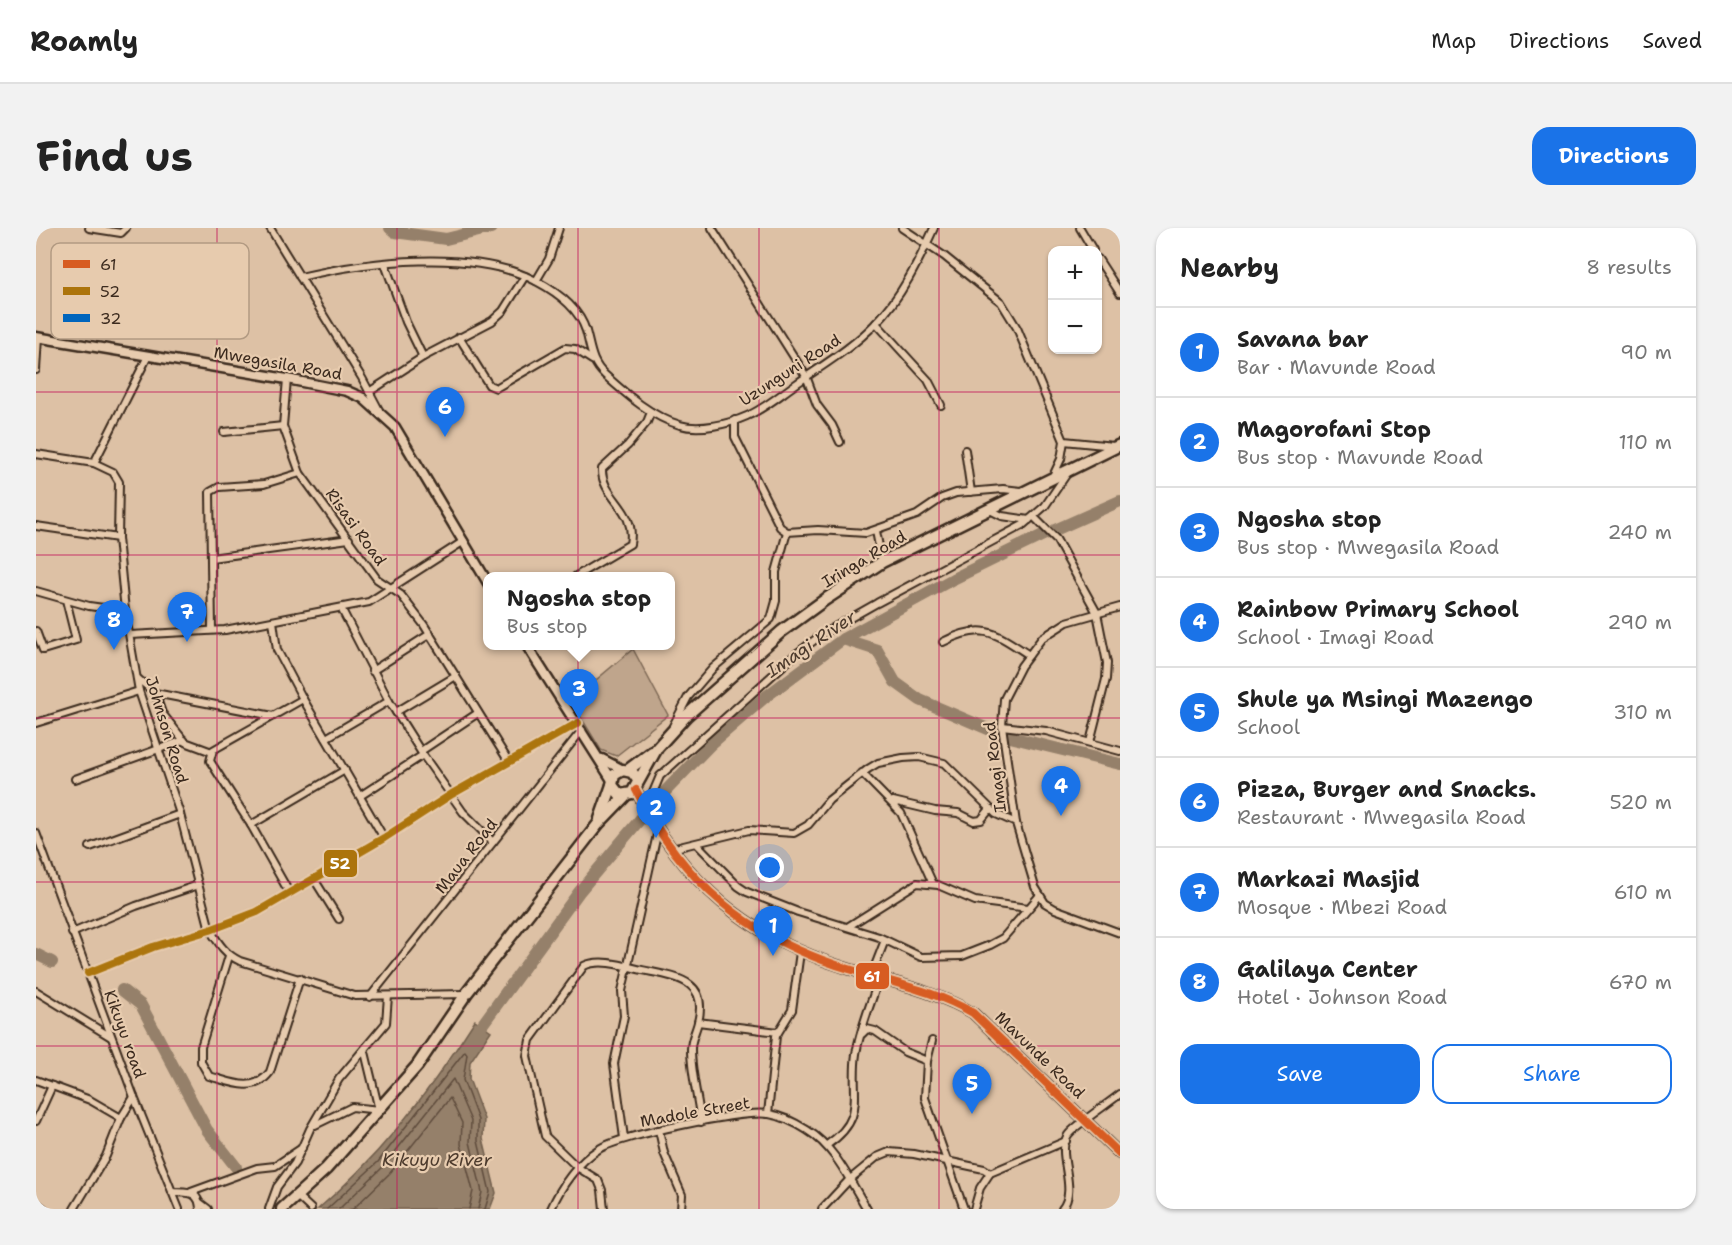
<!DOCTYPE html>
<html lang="en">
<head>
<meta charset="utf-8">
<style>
	body { margin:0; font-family:"Shantell Sans",sans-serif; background:#f2f2f2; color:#222 }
	.controls { position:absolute; right:18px; top:18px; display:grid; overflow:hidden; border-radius:12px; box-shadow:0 2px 4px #0004 }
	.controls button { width:54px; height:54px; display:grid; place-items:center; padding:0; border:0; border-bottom:2px solid #e0e0e0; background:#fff; color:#222; font:30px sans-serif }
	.you { position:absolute; left:734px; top:640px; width:21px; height:21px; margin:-15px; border:4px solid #fff; border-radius:50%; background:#1a73e8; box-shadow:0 0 0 9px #1a73e833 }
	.badge { display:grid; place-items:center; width:39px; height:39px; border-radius:50%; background:#1a73e8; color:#fff; font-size:20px; font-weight:700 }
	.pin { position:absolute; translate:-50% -50px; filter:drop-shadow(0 2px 3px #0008) }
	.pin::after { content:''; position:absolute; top:32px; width:21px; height:18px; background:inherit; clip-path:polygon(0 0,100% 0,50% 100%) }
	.popup { position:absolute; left:447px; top:344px; width:192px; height:78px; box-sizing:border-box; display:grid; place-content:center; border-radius:12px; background:#fff; filter:drop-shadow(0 2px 4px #0005); font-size:20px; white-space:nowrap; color:#767676 }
	.popup b { font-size:22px; color:#222 }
	.popup::after { content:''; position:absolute; left:50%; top:100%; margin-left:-12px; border:12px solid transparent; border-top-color:#fff }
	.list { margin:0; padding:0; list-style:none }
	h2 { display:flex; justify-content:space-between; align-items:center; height:78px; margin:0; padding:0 24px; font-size:26px }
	h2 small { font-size:20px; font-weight:400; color:#767676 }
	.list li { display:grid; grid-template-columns:39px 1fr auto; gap:18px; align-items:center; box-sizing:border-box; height:90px; padding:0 24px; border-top:2px solid #e0e0e0 }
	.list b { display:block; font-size:22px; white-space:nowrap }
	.list p { margin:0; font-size:20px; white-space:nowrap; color:#767676 }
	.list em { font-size:20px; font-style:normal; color:#767676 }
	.actions { display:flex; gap:12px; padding:18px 24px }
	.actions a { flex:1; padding:14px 0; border:2px solid #1a73e8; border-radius:18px; text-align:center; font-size:21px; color:#1a73e8 }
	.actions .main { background:#1a73e8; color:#fff }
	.map { position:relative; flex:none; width:1084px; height:981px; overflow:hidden; border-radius:18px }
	header { display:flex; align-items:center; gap:36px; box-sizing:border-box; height:84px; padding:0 30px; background:#fff; border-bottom:2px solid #e0e0e0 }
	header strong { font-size:28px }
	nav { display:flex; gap:33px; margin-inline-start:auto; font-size:21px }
	.intro { display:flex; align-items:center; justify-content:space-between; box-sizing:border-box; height:144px; padding:0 36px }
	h1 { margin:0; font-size:42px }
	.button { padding:15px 27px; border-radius:18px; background:#1a73e8; color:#fff; font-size:21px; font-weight:700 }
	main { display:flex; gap:36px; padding:0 36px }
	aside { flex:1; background:#fff; border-radius:18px; box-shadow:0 2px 4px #0004 }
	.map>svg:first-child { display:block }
</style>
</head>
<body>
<header>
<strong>Roamly</strong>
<nav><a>Map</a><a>Directions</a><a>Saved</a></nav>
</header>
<div class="intro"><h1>Find us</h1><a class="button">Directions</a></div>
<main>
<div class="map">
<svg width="1084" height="981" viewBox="0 0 1084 981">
	<rect width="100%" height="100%" fill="#ddc1a5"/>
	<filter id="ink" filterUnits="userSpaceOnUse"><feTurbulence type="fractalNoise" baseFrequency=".0167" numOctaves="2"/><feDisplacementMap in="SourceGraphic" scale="12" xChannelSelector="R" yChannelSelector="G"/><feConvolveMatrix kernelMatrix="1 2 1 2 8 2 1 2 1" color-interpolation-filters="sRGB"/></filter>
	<g filter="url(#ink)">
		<!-- green -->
		<path fill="#bfa58c" stroke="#7d6855" stroke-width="1.5" d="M 597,421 L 632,487 L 580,528 L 565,522 L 535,473 Z"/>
		<!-- water -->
		<path fill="#95806a" stroke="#715e4c" stroke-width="1.5" d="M 439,792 L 455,803 L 434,834 L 433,851 L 448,891 L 447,911 L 460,965 L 454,981 L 282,981 C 345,928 395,862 439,792 Z"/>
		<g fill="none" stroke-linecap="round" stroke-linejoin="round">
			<!-- shore -->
			<g stroke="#5f4c3c" stroke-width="1.5">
				<path d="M 291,981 L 342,934 L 429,823 L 431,826 L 427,852 L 442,892 L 442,913 L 454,964 L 449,981"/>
				<path d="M 303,981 L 347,939 L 417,851 L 435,893 L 434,914 L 446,964 L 442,981"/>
				<path d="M 317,981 L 354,945 L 414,870 L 426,895 L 425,916 L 437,963 L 433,981"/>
			</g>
			<!-- river -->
			<g stroke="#95806a" stroke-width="12">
				<path d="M 354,0 L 359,4 L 410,11 L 455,0"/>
				<path d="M 1019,302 L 1084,273"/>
				<path d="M 807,411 L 841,422 L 859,454 L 884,472 L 959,504"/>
				<path d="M 974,509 L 1084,536"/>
				<path d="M 618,575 L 674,517 L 728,470 L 807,411 L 917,351 L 1009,306"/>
				<path d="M 0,726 L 16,734"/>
				<path d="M 86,762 L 105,777 L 171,902 L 200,939"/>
				<path d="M 446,797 L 543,664 L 606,589"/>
			</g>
			<!-- street casing -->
			<g stroke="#3b2a1e" stroke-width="10">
				<g id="street">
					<path d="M 53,0 L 85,5 L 90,0"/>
					<path d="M 234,0 L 326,150 L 343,182"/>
					<path d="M 676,0 L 770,148 L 781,177 L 796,197 L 804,214"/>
					<path d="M 866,0 L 908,28 L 965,74 L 981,100 L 1028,213 L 1025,231 L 1017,248"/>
					<path d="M 1044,0 L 1057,22"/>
					<path d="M 1062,31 L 1084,65"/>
					<path d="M 349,36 L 370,94 L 387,129"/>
					<path d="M 264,49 C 332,33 437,20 500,53 C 521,64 543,80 550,103 C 555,121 555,134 569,147 C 591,167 616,189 644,197 C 663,203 693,196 711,188 C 728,181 744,167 760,156 C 787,137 816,120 839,96 C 865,70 883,33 898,0"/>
					<path d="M 500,53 L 513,31 L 523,0"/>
					<path d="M 840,95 L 892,152 L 905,177"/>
					<path d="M 423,109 L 453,157 L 460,160 L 529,120 L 539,121 L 556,132"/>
					<path d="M 0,142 L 2,109"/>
					<path d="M 251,151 L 247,198 L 264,245 L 341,351 L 365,367 L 388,397 L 473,534"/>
					<path d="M 333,164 L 387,129 L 456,93 L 467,83 L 489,48"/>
					<path d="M 699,192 L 699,209 L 744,299 L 751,304 L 782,302 L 830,305 L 881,287 L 906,270 L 920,265 L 967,261 L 985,263"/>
					<path d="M 188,204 L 247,198"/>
					<path d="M 1028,213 L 1078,218"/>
					<path d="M 929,222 L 935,264"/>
					<path d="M 0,226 L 58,235 L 77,244 L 83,254 L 82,310 L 89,383 L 103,463 L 144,586 L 174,702 C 183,716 190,727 204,733 L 319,768 L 430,766"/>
					<path d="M 58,235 L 112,128"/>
					<path d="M 952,281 L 966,288 L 993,292"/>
					<path d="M 998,289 L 1020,311 L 1061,385 L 1071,435 L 1070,451 L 1054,514"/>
					<path d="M 0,298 L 82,310"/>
					<path d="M 840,303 L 846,334"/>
					<path d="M 175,330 L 313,311"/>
					<path d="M 540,348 L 594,316 C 601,280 565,270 566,241 L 592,217 L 611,194 L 615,184"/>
					<path d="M 0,363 L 53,378 L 89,383"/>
					<path d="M 1084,379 L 1031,394 L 1006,410 L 985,438 L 968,471 L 966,498 L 980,595 L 999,659 L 1009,675 L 1019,681 L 1084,705"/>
					<path d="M 305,380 L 353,473 L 387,527 L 427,584 L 457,614"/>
					<path d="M 237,393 L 241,422 L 267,471 L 348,610"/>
					<path d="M 176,402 L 174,264 L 183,259 L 228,256 L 264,245"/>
					<path d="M 0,403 L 7,422 L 40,412 L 30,372"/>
					<path d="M 94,407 L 189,402 L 333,374 L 428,313"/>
					<path d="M 907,414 C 947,394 958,404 993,427"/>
					<path d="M 336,443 L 394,406"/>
					<path d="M 101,450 L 119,465 L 126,485 L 149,514 L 176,524"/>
					<path d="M 119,465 L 237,488"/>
					<path d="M 360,484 L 420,448"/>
					<path d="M 0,495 L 103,463"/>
					<path d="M 637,498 L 652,469 L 677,440 L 735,391 L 740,373 L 740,344 L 751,304"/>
					<path d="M 966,498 L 1010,503 L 1084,523"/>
					<path d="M 290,510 L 353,473"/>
					<path d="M 385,523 L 442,485"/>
					<path d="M 826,545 L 865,585 L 897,656"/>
					<path d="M 39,551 L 148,512"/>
					<path d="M 324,568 L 387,527"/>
					<path d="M 857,573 L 899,583 L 922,585 L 938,593 L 945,592 L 954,581"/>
					<path d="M 610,581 L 624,548 L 760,426 L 788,405 L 841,375 L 987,297 L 1009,278 L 1032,244"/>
					<path d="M 215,597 L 309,542"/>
					<path d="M 0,605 L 98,869 L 143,981"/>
					<path d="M 661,616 L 702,658 L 711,664 L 762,684 L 843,709 L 885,729 L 926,728 L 954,717 L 967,710 L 1004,667"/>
					<path d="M 54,619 L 144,586"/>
					<path d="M 635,621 L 713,602 L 758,605 L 772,597 L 793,572 L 832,541 L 842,535 L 867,530 L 883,529 L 908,535 L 960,586 L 980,595"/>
					<path d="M 278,651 L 303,691"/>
					<path d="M 254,666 L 215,597 L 174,533 L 177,522 L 267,471"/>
					<path d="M 813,698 L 881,655 L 902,657 L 939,673 L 992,680"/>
					<path d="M 36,705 L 100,678 L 162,657"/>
					<path d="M 193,728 L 165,819 L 165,834 L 173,848 C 195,854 218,866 234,844 L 264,750"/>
					<path d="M 52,745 L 117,719 L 174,702 L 221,684 L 348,610 L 416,566 L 542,495"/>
					<path d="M 835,748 L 849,712"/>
					<path d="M 0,763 L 75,809"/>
					<path d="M 334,769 L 546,502"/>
					<path d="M 662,794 L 742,804"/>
					<path d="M 826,806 L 831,801 L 839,803 L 869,824 L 891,833"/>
					<path d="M 896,813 L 891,833 L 889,870 L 928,981"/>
					<path d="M 0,852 L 54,872 L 85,890"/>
					<path d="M 732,886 L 740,808 L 756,782 L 764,724"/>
					<path d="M 0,893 L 16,858"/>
					<path d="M 279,897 L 316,879 L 343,882 L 329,824"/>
					<path d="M 623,902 L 628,925 L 646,967 L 645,981"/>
					<path d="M 588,910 L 578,836 L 588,788 L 586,763 L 622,602"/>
					<path d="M 791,917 C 832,889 814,867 820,826 C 824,801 835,775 843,751"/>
					<path d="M 136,964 C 151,965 163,962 164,981"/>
					<path d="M 155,964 L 221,940 L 239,938 L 266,920"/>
					<path d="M 261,968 L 275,981"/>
					<path d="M 0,975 L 8,981"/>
					<path d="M 164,975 L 172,981"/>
					<path d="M 38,981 L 70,928 L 85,890 L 98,869"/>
					<path d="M 233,981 L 241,959 L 259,935 L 274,901 L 303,851 L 350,795 L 352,768"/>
					<path d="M 515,981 C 525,958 542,934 563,921 C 587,907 706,882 733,886 C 746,888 760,895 771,902 C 799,919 814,953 831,981"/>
					<path d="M 568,981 L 566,962 L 562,952 L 541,939 L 509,908 L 491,828 L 494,812 L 548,738 C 564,730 589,738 606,742 C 639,749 673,751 662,794 C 660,803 655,811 655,821 C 655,845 662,870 665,894"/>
					<path d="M 786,981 L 813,952 L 841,929 L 853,924 L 878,926 L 948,941 L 954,945"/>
					<path d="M 938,981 L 944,960 L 954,945 L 1030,913"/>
					<path d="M 1026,981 C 1043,960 1019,926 1032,907 C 1039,897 1072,876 1084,866"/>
				</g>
			</g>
			<!-- secondary casing -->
			<g stroke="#3b2a1e" stroke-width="13">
				<g id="secondary">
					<path d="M 0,109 L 251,151 L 311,163 L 327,170 L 359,199 L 452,355"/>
					<path d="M 491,418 L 576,552"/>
					<path d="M 566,531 L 587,542"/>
					<path d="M 600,562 C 647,655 712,710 813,741 C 854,754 900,763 937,785 L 1084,926"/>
				</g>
			</g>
			<!-- highway casing -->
			<g stroke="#3b2a1e" stroke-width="15">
				<g id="highway">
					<path d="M 592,542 L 616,524"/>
					<path d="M 602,552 L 596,544 L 587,542 L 578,547 L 576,557 L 584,567 L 596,565 L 621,520 L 650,488 L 746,403 L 790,371 L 846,334 L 1084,217"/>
					<path d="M 564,591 L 576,557"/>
					<path d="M 246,981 L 290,941 L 381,838 L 430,766 L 563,595 L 589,568"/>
				</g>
			</g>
			<!-- street -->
			<use href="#street" stroke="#e7cbae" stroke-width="6"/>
			<!-- secondary -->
			<use href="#secondary" stroke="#e7cbae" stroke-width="8"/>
			<!-- highway -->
			<use href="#highway" stroke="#e7cbae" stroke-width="10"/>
			<!-- bus-1 casing -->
			<g stroke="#e7cbae" stroke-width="12">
				<path id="bus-1" d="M 600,562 C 647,655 712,710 813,741 C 854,754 900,763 937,785 L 1084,926"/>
			</g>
			<!-- bus-2 casing -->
			<g stroke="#e7cbae" stroke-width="12">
				<path id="bus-2" d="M 52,745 L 117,719 L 174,702 L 221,684 L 348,610 L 416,566 L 542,495"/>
			</g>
			<!-- bus-1 -->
			<use href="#bus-1" stroke="#d75c21" stroke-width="8"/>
			<!-- bus-2 -->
			<use href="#bus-2" stroke="#ac740c" stroke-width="8"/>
		</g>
	</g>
	<!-- grid -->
	<path fill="none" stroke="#c2185b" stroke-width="1.5" stroke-opacity="0.55" d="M 181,0 L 181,981M 361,0 L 361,981M 542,0 L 542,981M 723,0 L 723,981M 903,0 L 903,981M 0,164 L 1084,164M 0,327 L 1084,327M 0,490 L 1084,490M 0,654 L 1084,654M 0,818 L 1084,818"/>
	<g text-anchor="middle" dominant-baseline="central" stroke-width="4.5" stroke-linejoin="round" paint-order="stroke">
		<!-- street labels -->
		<g font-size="16" fill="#3b2a1e" stroke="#e7cbae">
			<text transform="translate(242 135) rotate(10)">Mwegasila Road</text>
			<text transform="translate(754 142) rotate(-33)">Uzunguni Road</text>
			<text transform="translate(320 299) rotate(54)">Risasi Road</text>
			<text transform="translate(828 331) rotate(-31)">Iringa Road</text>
			<text transform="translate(131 502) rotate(73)">Johnson Road</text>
			<text transform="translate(959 539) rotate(-97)">Imagi Road</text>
			<text transform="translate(430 628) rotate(-52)">Maua Road</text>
			<text transform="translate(89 806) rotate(70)">Kikuyu road</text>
			<text transform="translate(1004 827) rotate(44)">Mavunde Road</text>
			<text transform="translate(659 884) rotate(-10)">Madole Street</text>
		</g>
		<!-- water labels -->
		<g font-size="18" font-style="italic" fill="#4d3b2d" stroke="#e7cbae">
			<text transform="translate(775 416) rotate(-34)">Imagi River</text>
			<text x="401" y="932">Kikuyu River</text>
		</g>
	</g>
	<!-- legend -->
	<rect x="15" y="15" width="198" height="96" rx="9" fill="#e7cbae" stroke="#b39b83" stroke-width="1.5"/>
	<rect x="27" y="32" width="27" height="8" fill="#d75c21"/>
	<rect x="27" y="59" width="27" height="8" fill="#ac740c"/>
	<rect x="27" y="86" width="27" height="8" fill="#0065bd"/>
	<g font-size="16" fill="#3b2a1e">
		<text x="64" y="42">61</text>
		<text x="64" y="69">52</text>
		<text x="64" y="96">32</text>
	</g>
	<g stroke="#e7cbae" stroke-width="2">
		<rect x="287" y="621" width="35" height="29" rx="6" fill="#ac740c"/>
		<rect x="819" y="734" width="35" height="28" rx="6" fill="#d75c21"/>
	</g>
	<g font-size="16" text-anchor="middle" font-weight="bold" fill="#fff">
		<text x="304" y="641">52</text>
		<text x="836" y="754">61</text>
	</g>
</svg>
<div class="controls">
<button>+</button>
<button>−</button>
</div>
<div class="you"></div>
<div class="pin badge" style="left:737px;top:728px">1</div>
<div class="pin badge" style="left:620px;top:610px">2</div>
<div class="pin badge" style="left:543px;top:491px">3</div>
<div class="popup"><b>Ngosha stop</b>Bus stop</div>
<div class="pin badge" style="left:1025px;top:588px">4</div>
<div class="pin badge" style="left:936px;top:886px">5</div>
<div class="pin badge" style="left:409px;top:209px">6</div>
<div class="pin badge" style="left:151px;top:414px">7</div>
<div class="pin badge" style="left:78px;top:422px">8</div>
</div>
<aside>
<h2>Nearby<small>8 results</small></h2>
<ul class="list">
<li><span class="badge">1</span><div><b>Savana bar</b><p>Bar · Mavunde Road</p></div><em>90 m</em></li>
<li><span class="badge">2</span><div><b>Magorofani Stop</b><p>Bus stop · Mavunde Road</p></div><em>110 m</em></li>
<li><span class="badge">3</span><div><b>Ngosha stop</b><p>Bus stop · Mwegasila Road</p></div><em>240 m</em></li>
<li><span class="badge">4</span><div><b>Rainbow Primary School</b><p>School · Imagi Road</p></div><em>290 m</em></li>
<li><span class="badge">5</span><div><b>Shule ya Msingi Mazengo</b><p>School</p></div><em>310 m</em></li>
<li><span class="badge">6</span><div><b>Pizza, Burger and Snacks.</b><p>Restaurant · Mwegasila Road</p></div><em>520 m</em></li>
<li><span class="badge">7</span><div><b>Markazi Masjid</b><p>Mosque · Mbezi Road</p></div><em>610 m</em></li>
<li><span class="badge">8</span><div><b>Galilaya Center</b><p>Hotel · Johnson Road</p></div><em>670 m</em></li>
</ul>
<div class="actions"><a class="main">Save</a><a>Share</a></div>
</aside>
</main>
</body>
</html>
